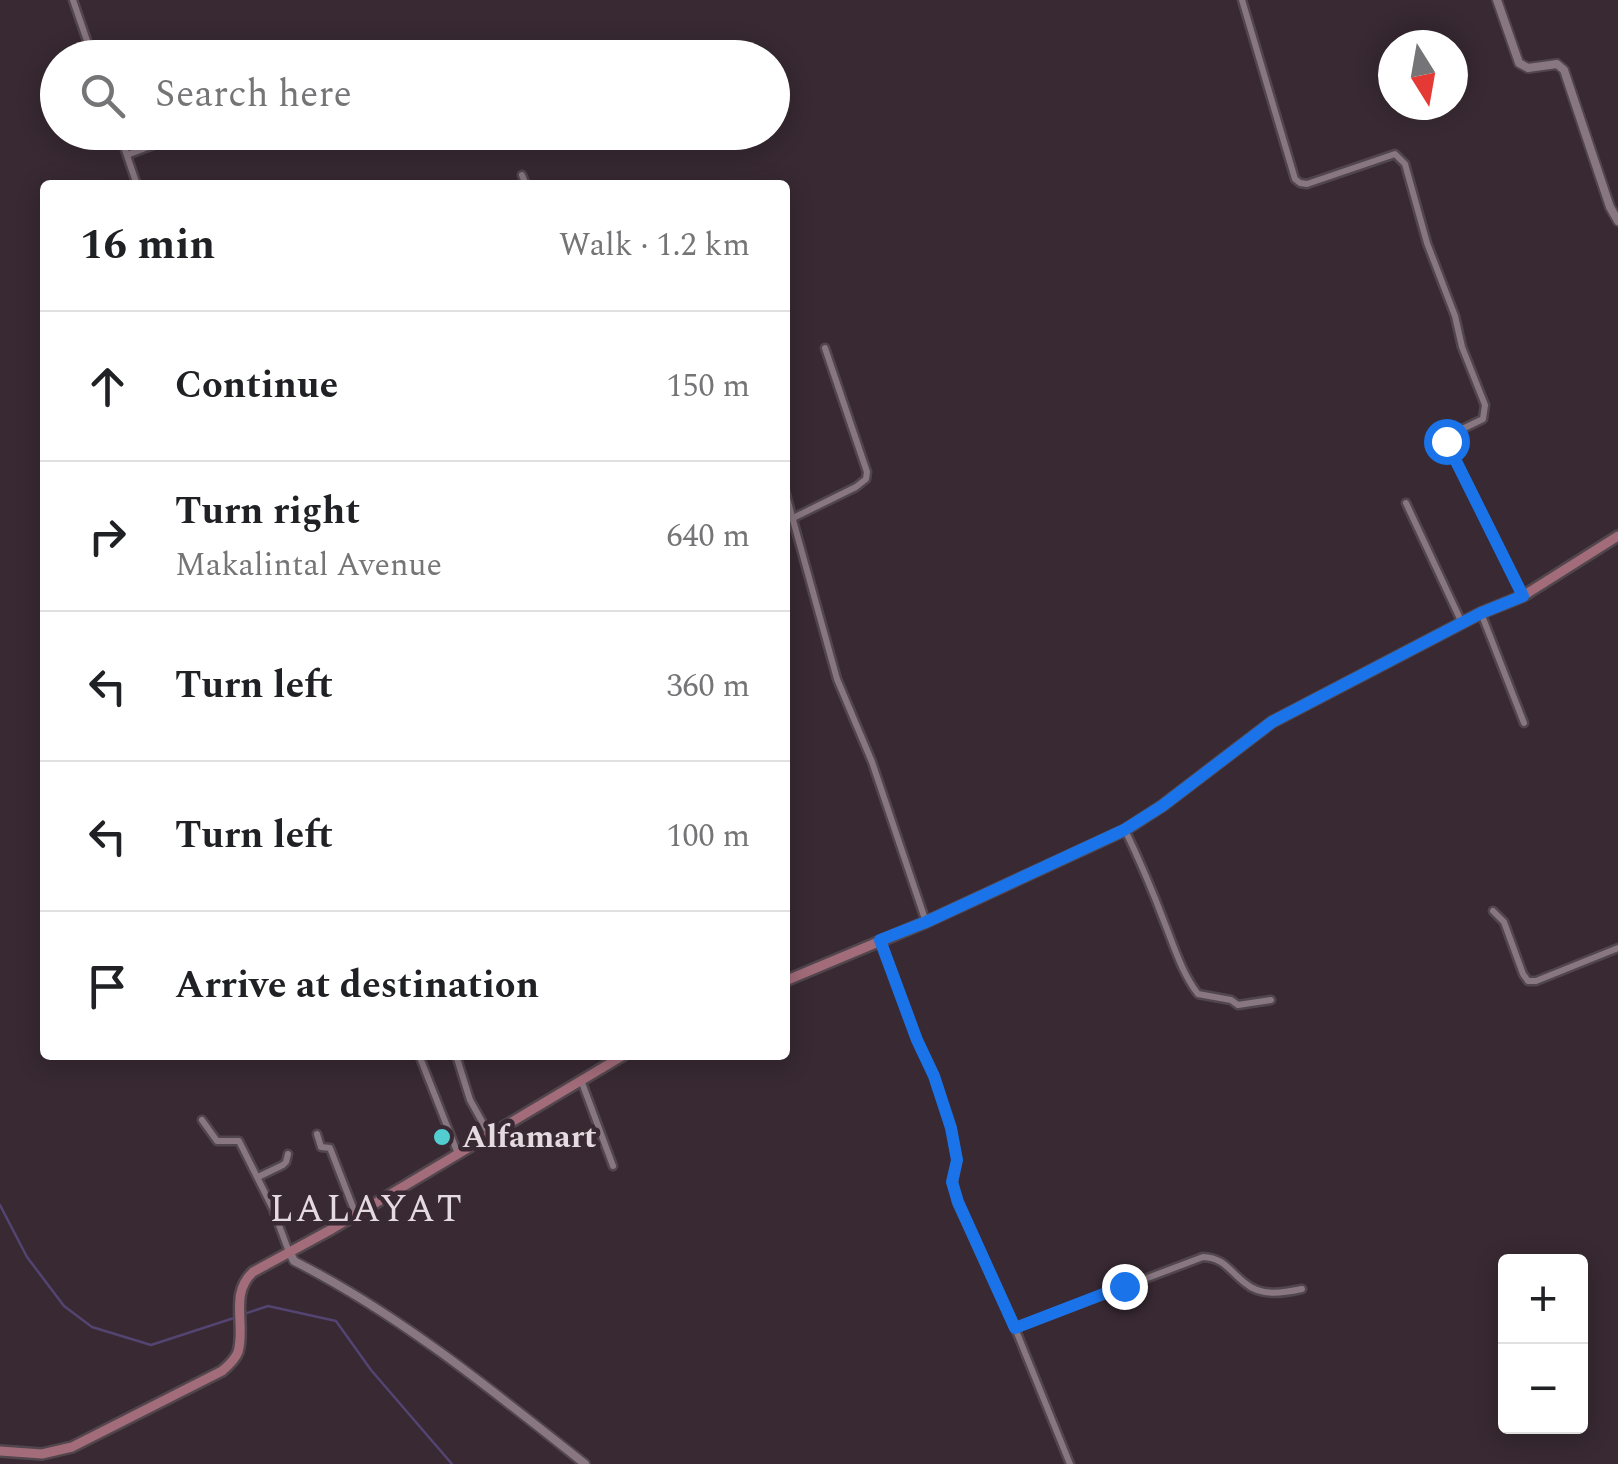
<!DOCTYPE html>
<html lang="en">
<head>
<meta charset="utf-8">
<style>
	body { margin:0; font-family:Spectral,serif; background:#f6f6f6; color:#202124 }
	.controls { position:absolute; right:30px; bottom:30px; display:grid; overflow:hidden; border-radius:10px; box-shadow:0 5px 25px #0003 }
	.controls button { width:90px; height:90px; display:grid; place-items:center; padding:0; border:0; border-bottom:2px solid #e0e0e0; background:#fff; color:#202124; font:50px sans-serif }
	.compass { position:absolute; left:1378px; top:30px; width:90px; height:90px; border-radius:50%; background:#fff; box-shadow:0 5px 25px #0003; rotate:169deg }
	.stop { position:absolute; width:30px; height:30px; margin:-22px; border:8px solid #1a73e8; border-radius:50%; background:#fff }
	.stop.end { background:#1a73e8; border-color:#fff; box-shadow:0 2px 10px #0008 }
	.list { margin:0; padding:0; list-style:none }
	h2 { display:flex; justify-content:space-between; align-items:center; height:130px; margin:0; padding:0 40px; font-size:42px }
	h2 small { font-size:32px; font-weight:400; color:#757577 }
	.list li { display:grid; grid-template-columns:65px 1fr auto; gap:30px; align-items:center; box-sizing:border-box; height:150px; padding:0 40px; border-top:2px solid #e0e0e0 }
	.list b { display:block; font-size:38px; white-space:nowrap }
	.list p { margin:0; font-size:32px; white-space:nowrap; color:#757577 }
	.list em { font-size:32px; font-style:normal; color:#757577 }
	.icon { flex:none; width:55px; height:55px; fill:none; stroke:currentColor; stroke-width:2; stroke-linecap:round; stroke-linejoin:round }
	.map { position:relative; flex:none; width:1618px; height:1464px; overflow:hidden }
	.search { position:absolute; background:#fff; box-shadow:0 5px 25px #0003; left:40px; top:40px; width:750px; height:110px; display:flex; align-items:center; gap:25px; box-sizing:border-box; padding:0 35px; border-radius:55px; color:#757577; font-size:38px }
	.panel { position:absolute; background:#fff; box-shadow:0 5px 25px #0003; left:40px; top:180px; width:750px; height:880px; border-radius:10px }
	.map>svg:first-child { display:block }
</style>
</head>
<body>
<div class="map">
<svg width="1618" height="1464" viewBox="0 0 1618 1464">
	<rect width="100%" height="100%" fill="#382932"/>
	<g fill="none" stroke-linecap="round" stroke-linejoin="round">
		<!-- stream -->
		<g stroke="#534471" stroke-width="2.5">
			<path d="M 0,1205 L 27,1257 L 64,1306 L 92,1327 L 151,1345 L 237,1317"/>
			<path d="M 244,1314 L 268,1306 L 336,1321 L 371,1370 L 452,1464"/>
		</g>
		<!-- minor casing -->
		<g stroke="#52464d" stroke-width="11">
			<g id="minor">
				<path d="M 73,0 L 93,58"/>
				<path d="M 1242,0 L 1295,179 L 1300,183 L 1307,184 L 1395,154 L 1405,164 L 1427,243 L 1455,316 L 1462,347 L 1485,405 L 1483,419 L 1452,434 L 1446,441 L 1523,596"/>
				<path d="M 119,132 L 137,185"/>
				<path d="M 127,155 L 187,132"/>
				<path d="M 522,175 L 526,185"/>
				<path d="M 785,491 L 837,679 L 872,762 L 926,922"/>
				<path d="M 1406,503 L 1462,623"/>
				<path d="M 793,518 L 856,487 L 866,479 L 867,472 L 825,348"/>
				<path d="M 1481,613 L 1524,723"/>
				<path d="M 1125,830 C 1140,861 1153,892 1165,924 C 1175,949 1182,973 1198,994 L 1231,1000 L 1238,1005 L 1271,1000"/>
				<path d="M 1493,911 L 1504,922 L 1523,974 L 1528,981 L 1536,981 L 1618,948"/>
				<path d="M 880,940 L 917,1040 L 934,1076 L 951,1128 L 957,1160 L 953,1182 L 957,1202 L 1015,1328 L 1070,1464"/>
				<path d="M 419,1055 L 458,1154"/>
				<path d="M 456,1055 L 470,1100 L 489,1134"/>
				<path d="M 581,1080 L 613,1166"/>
				<path d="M 202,1120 L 217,1141 L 239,1141 L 273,1209 L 289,1252"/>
				<path d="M 317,1134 L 321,1147 L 330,1148 L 356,1215"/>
				<path d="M 258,1177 L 283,1165 L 286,1162 L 288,1154"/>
				<path d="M 1015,1328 L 1203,1257 C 1225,1258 1229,1271 1245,1283 C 1261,1297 1283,1293 1302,1289"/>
			</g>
		</g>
		<!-- tertiary casing -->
		<g stroke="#52464d" stroke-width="12">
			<g id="tertiary">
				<path d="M 1497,0 L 1519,63 L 1528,68 L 1557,64 L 1564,70 L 1610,207 L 1618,221"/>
				<path d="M 290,1253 L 294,1261 C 399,1314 493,1391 585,1464"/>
			</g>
		</g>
		<!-- secondary casing -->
		<g stroke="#52464d" stroke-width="14">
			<g id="secondary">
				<path d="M 785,981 L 926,922 L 1125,830 L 1162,806 L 1272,722 L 1481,613 L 1523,596 L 1618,536"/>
				<path d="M 0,1451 L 42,1454 L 72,1447 L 222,1371 C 228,1366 235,1360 238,1352 C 246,1325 229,1294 253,1272 L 332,1229 L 624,1055"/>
			</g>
		</g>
		<!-- minor -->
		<use href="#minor" stroke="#887680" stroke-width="6"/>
		<!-- tertiary -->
		<use href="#tertiary" stroke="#887680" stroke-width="8"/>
		<!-- secondary -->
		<use href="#secondary" stroke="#a26c7a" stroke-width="9"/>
	</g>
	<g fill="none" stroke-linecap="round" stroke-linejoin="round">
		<!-- route -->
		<path stroke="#1a73e8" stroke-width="12" d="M 1124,1286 L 1015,1328 L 958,1202 L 952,1182 L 957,1160 L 951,1128 L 934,1076 L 917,1040 L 880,940 L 926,922 L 1124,830 L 1162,806 L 1272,722 L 1481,613 L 1523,596 L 1446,441"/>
	</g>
	<!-- markers -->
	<circle fill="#52cdd0" stroke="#382932" stroke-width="4" cx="442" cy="1137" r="10"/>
	<g text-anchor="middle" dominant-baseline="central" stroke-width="9" stroke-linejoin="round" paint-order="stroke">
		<!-- poi labels -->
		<g font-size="32" font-weight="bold" fill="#e4dadf" stroke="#382932" text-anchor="start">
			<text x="462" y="1137">Alfamart</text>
		</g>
		<!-- quarter labels -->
		<g font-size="38" letter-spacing="2.5" fill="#e4dadf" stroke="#382932">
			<text x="367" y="1210">LALAYAT</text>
		</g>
	</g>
</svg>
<div class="controls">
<button>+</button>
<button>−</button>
</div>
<svg class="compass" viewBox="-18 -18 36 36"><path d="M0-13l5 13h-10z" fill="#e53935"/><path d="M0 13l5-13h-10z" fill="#757577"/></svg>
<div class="stop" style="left:1446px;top:441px"></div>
<div class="stop end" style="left:1124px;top:1286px"></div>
<div class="search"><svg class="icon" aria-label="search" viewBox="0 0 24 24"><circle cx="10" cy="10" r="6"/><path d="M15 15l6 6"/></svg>Search here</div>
<section class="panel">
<h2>16 min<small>Walk · 1.2 km</small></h2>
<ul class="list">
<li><svg class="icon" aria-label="ahead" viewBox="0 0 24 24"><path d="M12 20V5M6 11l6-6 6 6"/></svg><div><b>Continue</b></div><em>150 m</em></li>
<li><svg class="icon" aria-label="right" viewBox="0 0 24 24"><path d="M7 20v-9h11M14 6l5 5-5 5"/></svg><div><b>Turn right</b><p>Makalintal Avenue</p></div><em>640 m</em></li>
<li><svg class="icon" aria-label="left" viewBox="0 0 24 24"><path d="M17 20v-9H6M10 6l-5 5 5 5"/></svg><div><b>Turn left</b></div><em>360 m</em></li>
<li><svg class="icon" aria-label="left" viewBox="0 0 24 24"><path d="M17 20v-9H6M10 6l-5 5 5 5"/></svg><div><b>Turn left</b></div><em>100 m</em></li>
<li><svg class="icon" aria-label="arrive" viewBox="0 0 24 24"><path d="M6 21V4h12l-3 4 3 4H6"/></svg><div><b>Arrive at destination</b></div></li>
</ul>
</section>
</div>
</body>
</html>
